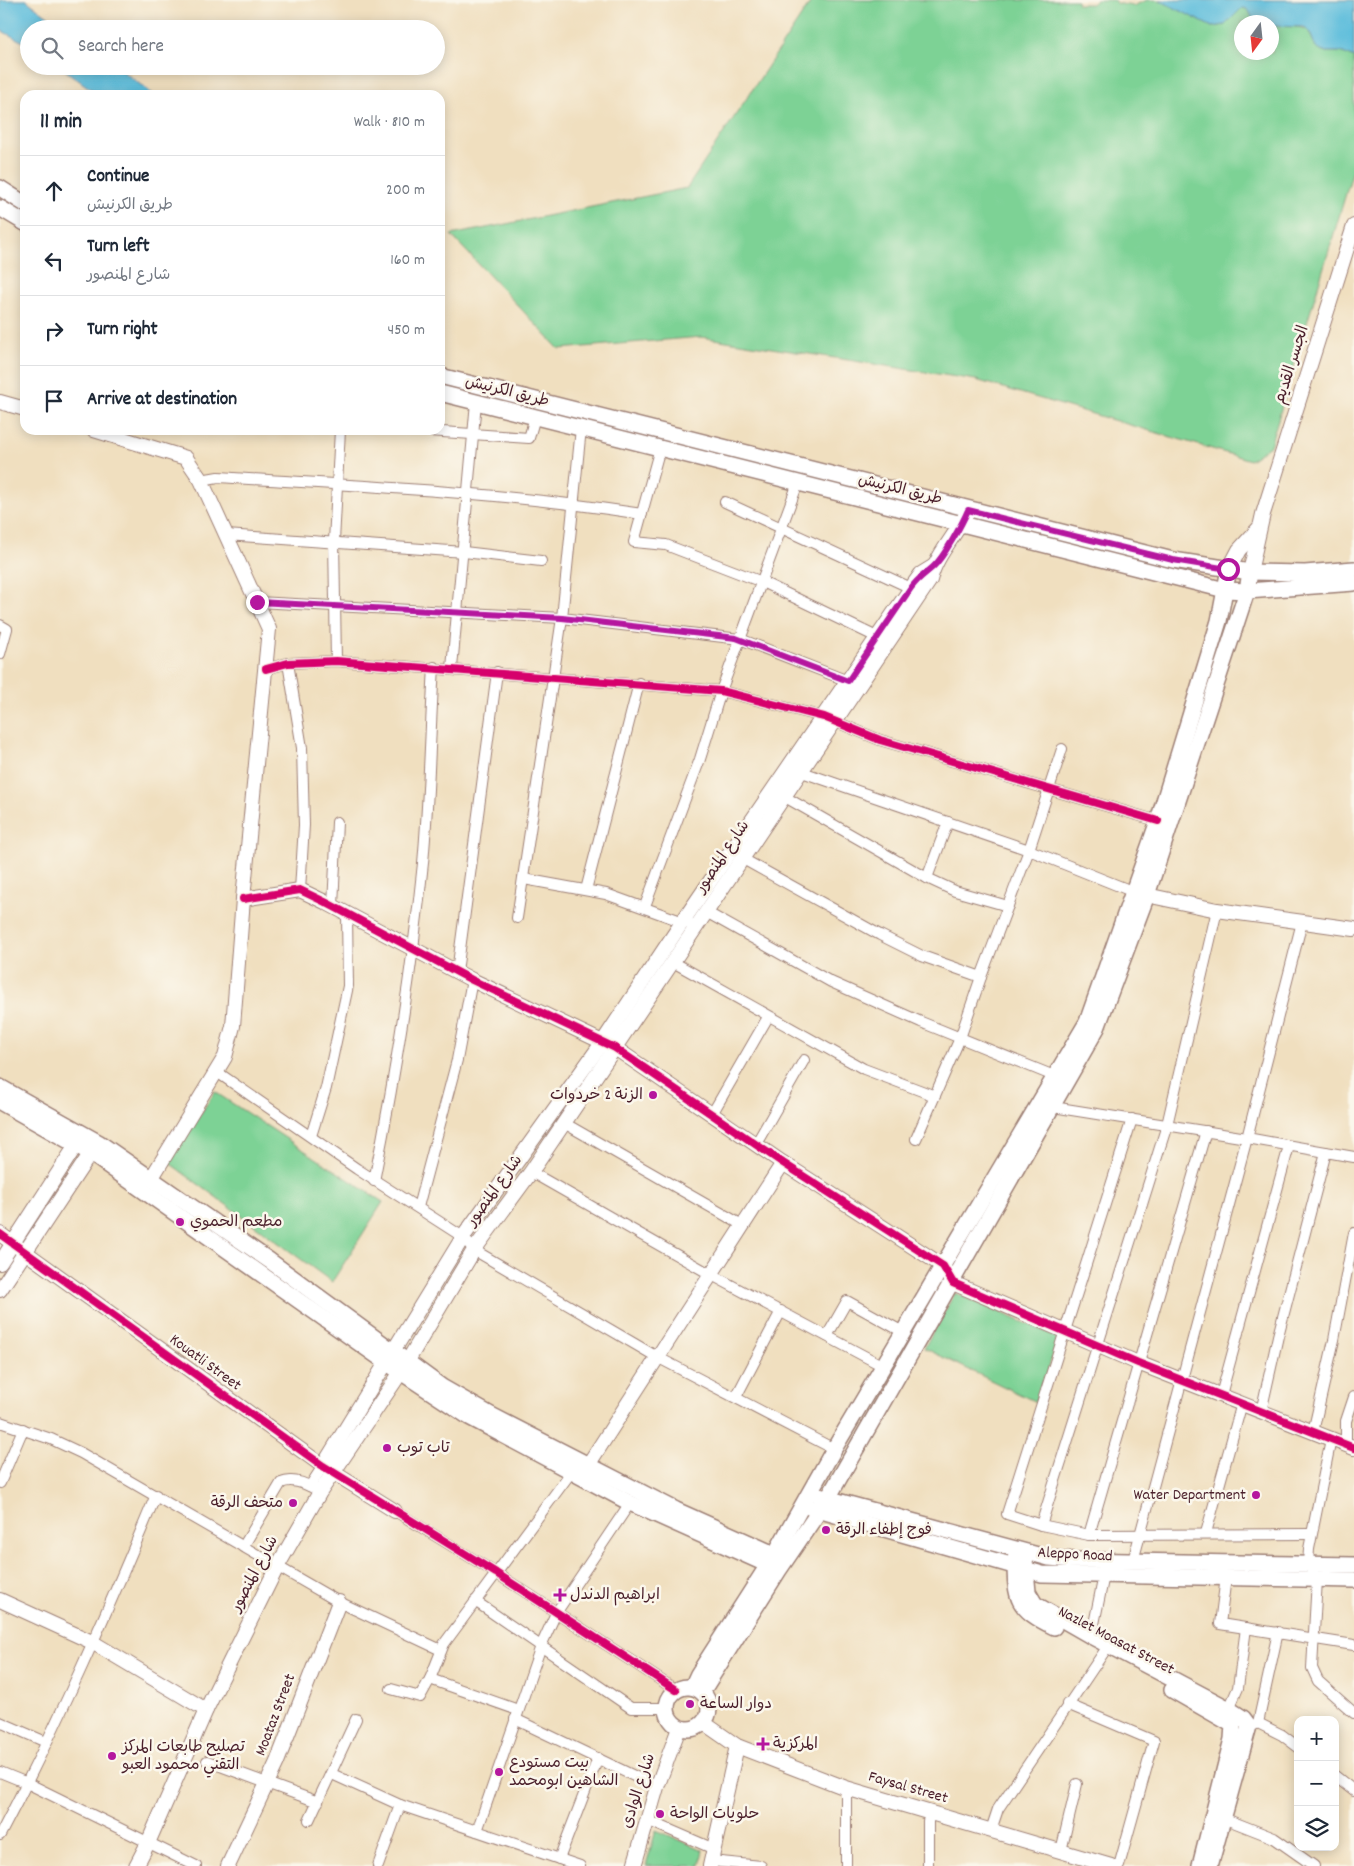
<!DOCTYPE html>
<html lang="en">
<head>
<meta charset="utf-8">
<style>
	body { margin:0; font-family:Dekko,"Playpen Sans Arabic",sans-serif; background:#f6f6f7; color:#1f2937 }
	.controls { position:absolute; right:15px; bottom:15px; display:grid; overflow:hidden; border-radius:10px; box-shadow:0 2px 12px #0003 }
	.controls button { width:45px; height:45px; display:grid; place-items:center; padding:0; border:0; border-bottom:1px solid #e0e1e3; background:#fff; color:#1f2937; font:25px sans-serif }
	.compass { position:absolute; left:1234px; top:15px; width:45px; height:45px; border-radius:50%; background:#fff; box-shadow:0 2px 12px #0003; rotate:195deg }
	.stop { position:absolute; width:15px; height:15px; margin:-11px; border:4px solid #b5179e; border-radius:50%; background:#fff }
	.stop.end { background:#b5179e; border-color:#fff; box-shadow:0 1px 5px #0008 }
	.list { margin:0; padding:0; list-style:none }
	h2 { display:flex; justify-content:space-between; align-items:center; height:65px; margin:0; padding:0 20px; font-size:21px }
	h2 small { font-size:16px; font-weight:400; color:#747a83 }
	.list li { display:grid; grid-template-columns:32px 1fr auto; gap:15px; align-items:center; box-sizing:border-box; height:70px; padding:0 20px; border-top:1px solid #e0e1e3 }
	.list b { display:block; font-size:19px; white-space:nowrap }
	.list p { margin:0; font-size:16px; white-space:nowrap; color:#747a83 }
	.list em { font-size:16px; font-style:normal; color:#747a83 }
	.icon { flex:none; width:28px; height:28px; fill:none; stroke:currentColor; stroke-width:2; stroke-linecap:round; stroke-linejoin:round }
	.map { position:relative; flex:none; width:1354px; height:1866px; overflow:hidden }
	.search { position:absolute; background:#fff; box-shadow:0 2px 12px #0003; left:20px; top:20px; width:425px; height:55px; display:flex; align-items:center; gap:12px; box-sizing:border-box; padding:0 18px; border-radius:28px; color:#747a83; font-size:19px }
	.panel { position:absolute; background:#fff; box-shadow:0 2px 12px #0003; left:20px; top:90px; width:425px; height:345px; border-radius:15px }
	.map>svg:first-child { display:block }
</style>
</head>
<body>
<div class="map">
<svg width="1354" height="1866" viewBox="0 0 1354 1866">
	<rect width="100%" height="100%" fill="#fbf7ec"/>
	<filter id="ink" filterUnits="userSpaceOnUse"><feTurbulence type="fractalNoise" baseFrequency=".02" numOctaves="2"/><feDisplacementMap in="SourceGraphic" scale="10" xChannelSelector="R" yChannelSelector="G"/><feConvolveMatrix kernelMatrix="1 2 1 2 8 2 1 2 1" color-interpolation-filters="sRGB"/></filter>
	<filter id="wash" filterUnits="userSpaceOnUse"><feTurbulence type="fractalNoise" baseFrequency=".0096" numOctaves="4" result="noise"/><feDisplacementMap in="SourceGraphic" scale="20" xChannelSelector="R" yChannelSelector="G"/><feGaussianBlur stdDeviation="1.12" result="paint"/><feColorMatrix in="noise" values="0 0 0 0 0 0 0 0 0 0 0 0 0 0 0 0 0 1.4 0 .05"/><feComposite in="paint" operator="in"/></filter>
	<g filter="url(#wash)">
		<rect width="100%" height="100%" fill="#f0dfbf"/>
		<!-- green -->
		<g fill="#7dd295" stroke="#647860">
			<path d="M 812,0 L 1077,0 L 1078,4 L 1092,4 L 1096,0 L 1114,0 L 1116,3 L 1133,6 L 1147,0 L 1161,0 L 1212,27 L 1225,25 L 1242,8 C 1251,8 1251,17 1255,22 L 1242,22 L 1242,52 L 1272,52 L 1272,26 L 1299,27 L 1308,30 L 1317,48 L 1323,52 L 1341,52 L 1354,58 L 1354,167 L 1270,446 L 1250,460 L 976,380 L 701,337 L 559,349 L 451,235 L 687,188 Z"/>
			<path d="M 215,1092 L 383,1202 L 332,1282 L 168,1162 Z"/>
			<path d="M 955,1293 L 1058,1337 L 1038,1403 L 924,1348 Z"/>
			<path d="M 656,1830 L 703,1850 L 700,1866 L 646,1866 Z"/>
		</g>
		<!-- water -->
		<g fill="#5ebedc" stroke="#546e84">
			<path d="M 0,0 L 26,0 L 66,29 L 29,29 L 29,45 L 0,30 Z"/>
			<path d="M 1159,0 L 1354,0 L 1354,58 L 1341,52 L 1323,52 L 1316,48 L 1310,33 L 1304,27 L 1272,26 L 1272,22 L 1255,22 C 1250,17 1251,8 1242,8 L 1225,25 L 1212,27 Z"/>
			<path d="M 59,66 L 116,66 L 154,95 L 99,95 Z"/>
		</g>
	</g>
	<g filter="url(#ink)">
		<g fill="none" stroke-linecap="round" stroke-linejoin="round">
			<!-- street casing -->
			<g stroke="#9d7f75" stroke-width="12">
				<g id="street">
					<path d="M 413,430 L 529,438 L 535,417"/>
					<path d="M 660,448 L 634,542 L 666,545 L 762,582 L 883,640"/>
					<path d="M 201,480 L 218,477 C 360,486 502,492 642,514"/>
					<path d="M 725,502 L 911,588"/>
					<path d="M 226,535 L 464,552 L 541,561"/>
					<path d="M 257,602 L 562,618 L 740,639 L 848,681"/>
					<path d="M 0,625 L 7,629 L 0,654"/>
					<path d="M 336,661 L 334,541 L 340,430"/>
					<path d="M 288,663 L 302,748 L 304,825 L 300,890"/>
					<path d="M 452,668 L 476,402"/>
					<path d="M 266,669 L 288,663 L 336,661 L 721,691 L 824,717 L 880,740 L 1158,821"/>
					<path d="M 802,772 L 1029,850 L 1134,892"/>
					<path d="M 785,797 L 927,878 L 955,891 L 1008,906"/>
					<path d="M 743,859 L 880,935 L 922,956 L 981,977"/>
					<path d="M 927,878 L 948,822"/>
					<path d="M 524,879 L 606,894 L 689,924"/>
					<path d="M 586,890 L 639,683"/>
					<path d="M 333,906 L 337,822"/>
					<path d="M 645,906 L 700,759 L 721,691 L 798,483"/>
					<path d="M 706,912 L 831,982 L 921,1022 L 1054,1076"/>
					<path d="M 517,918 L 562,618 L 581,428"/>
					<path d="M 673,962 L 864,1069 L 935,1096"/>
					<path d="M 457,972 L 497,672"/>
					<path d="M 217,1072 L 357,1169 L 463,1237 L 474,1250 L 657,1357 L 834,1449"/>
					<path d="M 1049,1102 L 1053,1107 L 1247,1138 L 1354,1157"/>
					<path d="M 712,1114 L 768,1017"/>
					<path d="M 1132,1119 L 1007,1514 L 1041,1525 L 1089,1535 L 1310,1534"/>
					<path d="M 564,1123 L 742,1225"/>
					<path d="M 311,1136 L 326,1088 L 348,986 L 347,914"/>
					<path d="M 916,1139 L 960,1038 L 981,977 L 1029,850 L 1062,749"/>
					<path d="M 756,1144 L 804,1060"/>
					<path d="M 531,1172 L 710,1274 L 883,1366"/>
					<path d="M 374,1181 C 395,1076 412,970 423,863 C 429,798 430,732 434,667"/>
					<path d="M 418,1207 L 457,1060 L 472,980"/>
					<path d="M 827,1336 L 847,1301 L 903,1332"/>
					<path d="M 1221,1395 L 1289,1146"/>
					<path d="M 736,1397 L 781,1311"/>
					<path d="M 1261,1412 L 1278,1336 L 1326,1152"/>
					<path d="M 0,1422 L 51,1439 L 81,1453 L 339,1602 L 441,1650"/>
					<path d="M 1313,1432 L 1334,1340 L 1354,1233"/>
					<path d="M 1331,1439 L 1309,1549 L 1308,1564 L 1317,1579 L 1312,1668 L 1318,1681 L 1354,1713"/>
					<path d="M 1351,1444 L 1346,1444 L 1346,1421 L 1354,1397"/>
					<path d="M 0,1483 L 23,1429"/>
					<path d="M 310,1486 L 323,1466"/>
					<path d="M 395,1511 L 496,1573 L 676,1690"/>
					<path d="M 1041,1525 L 1167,1125 L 1217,910"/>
					<path d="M 1206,1533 L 1242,1403"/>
					<path d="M 1089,1535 L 1206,1131"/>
					<path d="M 243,1547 L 281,1483 C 294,1477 309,1485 320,1492"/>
					<path d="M 1133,1561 L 1247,1138 L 1302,922"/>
					<path d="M 1226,1577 L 1220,1624 L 1354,1645"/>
					<path d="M 475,1601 L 631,1708 L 666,1708"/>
					<path d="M 1089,1635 L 1094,1624 L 1104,1575"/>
					<path d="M 430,1679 L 444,1644 L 572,1471"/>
					<path d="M 391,1689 L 420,1697 L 430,1679 L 518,1710"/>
					<path d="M 1067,1704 L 1154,1741 L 1119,1866"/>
					<path d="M 1229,1709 L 1238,1688 L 1246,1628"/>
					<path d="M 515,1719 L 657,1787"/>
					<path d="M 0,1722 L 46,1742"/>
					<path d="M 1258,1723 L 1278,1632"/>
					<path d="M 1254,1725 L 1258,1723 L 1282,1735 L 1298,1747"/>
					<path d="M 207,1761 L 318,1802"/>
					<path d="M 0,1772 L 27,1783 L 196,1866"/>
					<path d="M 332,1774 L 400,1805 L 580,1866"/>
					<path d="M 1335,1776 L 1354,1791"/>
					<path d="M 1223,1818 L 1274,1838 L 1314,1866"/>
					<path d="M 309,1820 L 356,1719"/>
					<path d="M 647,1820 L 714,1849"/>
					<path d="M 991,1830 L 998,1809 L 1104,1652"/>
					<path d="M 477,1831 L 541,1646 L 556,1613 L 630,1503"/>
					<path d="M 0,1835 C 58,1725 108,1610 156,1495"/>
					<path d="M 1061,1851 L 1077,1784"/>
					<path d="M 559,1859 L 598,1758"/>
					<path d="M 711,1861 L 761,1866"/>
					<path d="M 378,1866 L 400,1805"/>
					<path d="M 846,1866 L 846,1788"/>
					<path d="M 928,1866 L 928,1821 L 931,1813"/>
				</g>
			</g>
			<!-- secondary casing -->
			<g stroke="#9d7f75" stroke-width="16">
				<g id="secondary">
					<path d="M 0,402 L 25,409"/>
					<path d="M 94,430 L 186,458 L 201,480 L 269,629 L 243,899 L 233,1026 L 225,1057 L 151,1179"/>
					<path d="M 1229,569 L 1239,550 L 1259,528"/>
					<path d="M 1250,572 L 1263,514 L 1354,226"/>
					<path d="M 1137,893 L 1217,910 L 1354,929"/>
					<path d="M 243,899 L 300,890 L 325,902 L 472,980 L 615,1048 L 783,1163 L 943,1266 L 953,1283 L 1138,1363 L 1354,1448"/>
					<path d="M 0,1234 L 323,1466 L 395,1511"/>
					<path d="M 0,1263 L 82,1136"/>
					<path d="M 0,1290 L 96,1145"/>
					<path d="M 588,1465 L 783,1163"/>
					<path d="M 323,1466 L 463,1237 L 602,1043 L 683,921 L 911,588 L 921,574 L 934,566"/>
					<path d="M 0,1600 L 92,1642 L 206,1710"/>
					<path d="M 704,1723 L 737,1746 L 846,1788 L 1111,1866"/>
					<path d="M 136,1866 L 148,1843 L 206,1710 L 277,1567 L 320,1492 L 401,1372 L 474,1250 L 531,1172 L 930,580 C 936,554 957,535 968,510"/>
					<path d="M 228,1866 L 277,1762 L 339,1602"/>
					<path d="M 634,1866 L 657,1787 L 679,1728"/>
					<path d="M 710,1866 L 737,1746"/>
				</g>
			</g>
			<!-- primary casing -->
			<g stroke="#9d7f75" stroke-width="18">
				<g id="primary">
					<path d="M 0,188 L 25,204"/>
					<path d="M 0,208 L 25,223"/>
					<path d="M 440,376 L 1173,560 L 1250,572 L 1305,573 L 1354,569"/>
					<path d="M 440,393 L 1225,590 L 1247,591 L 1354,583"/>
					<path d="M 0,1087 L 98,1142 L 270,1261 L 442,1387 L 491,1415 L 676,1510 L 783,1558"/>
					<path d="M 0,1102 L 90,1153 L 387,1363 L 469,1417 L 630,1503 L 777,1569"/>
					<path d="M 819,1496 L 1049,1558 L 1074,1560 L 1354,1565"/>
					<path d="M 811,1508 L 1042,1574 L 1354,1580"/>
					<path d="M 1015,1559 C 1015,1600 1017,1609 1054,1627"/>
					<path d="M 1025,1560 L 1028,1592 L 1035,1604 L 1089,1635 L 1229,1709 L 1243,1718 L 1249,1726 L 1210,1866"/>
					<circle cx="688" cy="1708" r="21"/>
					<path d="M 692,1687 L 698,1674 L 775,1554 L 834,1449 L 1087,1022 L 1158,821 L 1219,621 L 1229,569"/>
					<path d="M 1172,1690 L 1233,1725 L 1232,1739 L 1200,1866"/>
					<path d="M 702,1692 L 779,1570 L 828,1498 L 1097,1028 L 1147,895 L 1247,591 L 1250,572"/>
				</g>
			</g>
			<!-- street -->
			<use href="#street" stroke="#fff" stroke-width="10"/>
			<!-- secondary -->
			<use href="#secondary" stroke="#fff" stroke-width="14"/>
			<!-- primary -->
			<use href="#primary" stroke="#fff" stroke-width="15"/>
			<!-- cycleway casing -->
			<g stroke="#fbf7ec" stroke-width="11">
				<g id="cycleway">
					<path d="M 266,669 L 288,663 L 336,661 L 721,691 L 824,717 L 880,740 L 1158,821"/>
					<path d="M 243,899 L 300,890 L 325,902 L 472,980 L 615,1048 L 783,1163 L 943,1266 L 953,1283 L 1138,1363 L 1354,1448"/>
					<path d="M 0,1234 L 323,1466 L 496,1573 L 676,1690"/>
				</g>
			</g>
			<!-- cycleway -->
			<use href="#cycleway" stroke="#d6006c" stroke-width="8"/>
		</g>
	</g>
	<g fill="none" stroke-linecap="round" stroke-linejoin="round" filter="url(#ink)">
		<!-- route -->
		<path stroke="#b5179e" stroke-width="6" d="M 257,602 L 562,618 L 736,638 L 848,681 L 911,588 C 918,578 924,575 933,567 C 944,557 962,524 968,510 L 1173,560 L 1228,569"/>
	</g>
	<!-- markers -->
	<g fill="#b5179e" stroke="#fbf7ec" stroke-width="2">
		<circle cx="653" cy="1095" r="5"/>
		<circle cx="180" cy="1222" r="5"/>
		<circle cx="387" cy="1448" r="5"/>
		<circle cx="1256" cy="1495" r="5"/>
		<circle cx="293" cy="1503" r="5"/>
		<circle cx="826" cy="1530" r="5"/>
		<path d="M557.5 1587.5h5v5h5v5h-5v5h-5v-5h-5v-5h5z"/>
		<circle cx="690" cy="1704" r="5"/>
		<path d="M760.5 1736.5h5v5h5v5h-5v5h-5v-5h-5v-5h5z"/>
		<circle cx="112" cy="1756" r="5"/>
		<circle cx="499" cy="1772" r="5"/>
		<circle cx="660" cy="1814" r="5"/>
	</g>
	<g text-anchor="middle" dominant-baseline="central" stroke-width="5" stroke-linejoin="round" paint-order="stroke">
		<!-- street labels -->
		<g font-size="16" fill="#4a1f2b" stroke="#fbf7ec">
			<text transform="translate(1292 365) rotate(-72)">الجسر القديم</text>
			<text transform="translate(507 392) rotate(14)">طريق الكرنيش</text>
			<text transform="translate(900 490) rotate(14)">طريق الكرنيش</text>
			<text transform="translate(723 857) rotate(-56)">شارع المنصور</text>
			<text transform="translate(495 1191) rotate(-54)">شارع المنصور</text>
			<text transform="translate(205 1363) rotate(36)">Kouatli Street</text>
			<text transform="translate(1075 1555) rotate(3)">Aleppo Road</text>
			<text transform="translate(255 1574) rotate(-62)">شارع المنصور</text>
			<text transform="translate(1116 1641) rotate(28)">Nazlet Moasat Street</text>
			<text transform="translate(276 1715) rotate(-69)">Moataz Street</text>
			<text transform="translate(908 1788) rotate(16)">Faysal Street</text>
			<text transform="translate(639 1791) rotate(-72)">شارع الوادى</text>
		</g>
		<!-- poi labels -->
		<g font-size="16" fill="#4a1f2b" stroke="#fbf7ec" text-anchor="start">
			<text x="643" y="1095" text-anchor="end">الزنة 2 خردوات</text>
			<text x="190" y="1222">مطعم الحموي</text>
			<text x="397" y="1448">تاب توب</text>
			<text x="1246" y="1495" text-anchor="end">Water Department</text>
			<text x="283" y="1503" text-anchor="end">متحف الرقة</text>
			<text x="836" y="1530">فوج إطفاء الرقة</text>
			<text x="570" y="1595">ابراهيم الدندل</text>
			<text x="700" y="1704">دوار الساعة</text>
			<text x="773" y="1744">المركزية</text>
			<text x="122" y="1747">تصليح طابعات المركز<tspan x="122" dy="18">التقني محمود العبو</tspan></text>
			<text x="509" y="1763">بيت مستودع<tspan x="509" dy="18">الشاهين ابومحمد</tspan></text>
			<text x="670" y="1814">حلويات الواحة</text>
		</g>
	</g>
</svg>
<div class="controls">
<button>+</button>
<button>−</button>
<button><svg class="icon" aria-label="layers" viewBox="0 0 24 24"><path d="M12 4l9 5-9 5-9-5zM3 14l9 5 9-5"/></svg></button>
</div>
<svg class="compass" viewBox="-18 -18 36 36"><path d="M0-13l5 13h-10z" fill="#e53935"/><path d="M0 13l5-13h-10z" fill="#747a83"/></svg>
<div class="stop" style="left:1228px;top:569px"></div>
<div class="stop end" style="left:257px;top:602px"></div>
<div class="search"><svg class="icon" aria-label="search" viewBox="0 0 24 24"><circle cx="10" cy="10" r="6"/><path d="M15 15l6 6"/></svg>Search here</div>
<section class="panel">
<h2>11 min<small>Walk · 810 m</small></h2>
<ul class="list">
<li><svg class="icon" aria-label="ahead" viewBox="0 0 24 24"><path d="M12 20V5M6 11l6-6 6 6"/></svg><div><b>Continue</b><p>طريق الكرنيش</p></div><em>200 m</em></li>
<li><svg class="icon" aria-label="left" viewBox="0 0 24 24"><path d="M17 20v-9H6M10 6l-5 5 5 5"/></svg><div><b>Turn left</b><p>شارع المنصور</p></div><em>160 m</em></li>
<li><svg class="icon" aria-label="right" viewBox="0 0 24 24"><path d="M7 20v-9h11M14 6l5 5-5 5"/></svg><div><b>Turn right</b></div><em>450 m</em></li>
<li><svg class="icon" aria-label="arrive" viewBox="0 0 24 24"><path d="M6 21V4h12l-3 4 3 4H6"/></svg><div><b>Arrive at destination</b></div></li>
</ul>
</section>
</div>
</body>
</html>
